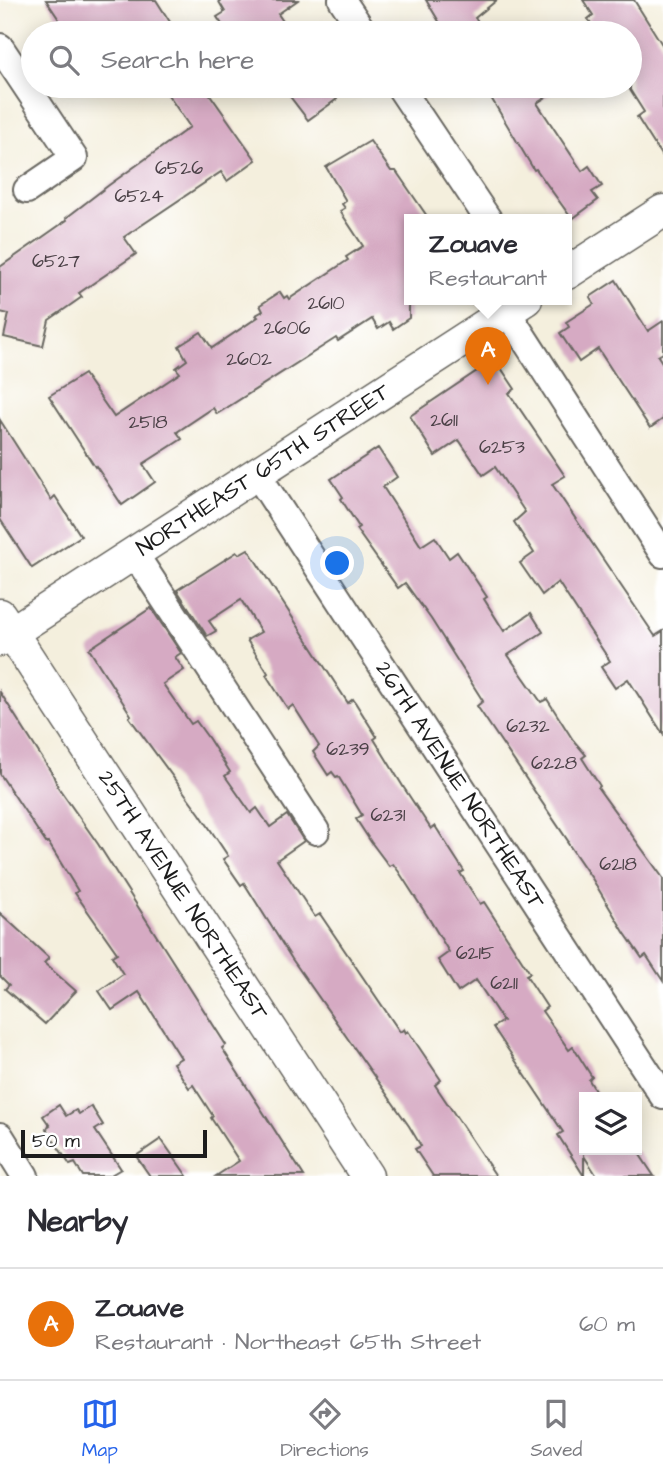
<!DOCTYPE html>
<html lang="en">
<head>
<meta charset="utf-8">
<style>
	body { margin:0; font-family:"Architects Daughter",sans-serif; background:#f7f7f7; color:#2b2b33 }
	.controls { position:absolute; right:21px; bottom:21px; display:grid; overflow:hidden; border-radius:0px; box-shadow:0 4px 18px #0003 }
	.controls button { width:63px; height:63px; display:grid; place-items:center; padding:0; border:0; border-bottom:2px solid #e1e1e2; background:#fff; color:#2b2b33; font:35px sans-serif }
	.scale { position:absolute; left:21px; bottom:18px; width:186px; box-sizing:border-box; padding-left:7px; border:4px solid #1c1c1c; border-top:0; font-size:19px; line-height:24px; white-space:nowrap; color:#1c1c1c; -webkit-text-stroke:5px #fff; paint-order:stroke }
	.you { position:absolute; left:338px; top:564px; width:24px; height:24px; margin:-18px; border:5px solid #fff; border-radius:50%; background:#1a73e8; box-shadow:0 0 0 10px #1a73e833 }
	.badge { display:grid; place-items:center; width:46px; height:46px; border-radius:50%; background:#2563eb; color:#fff; font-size:23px; font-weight:700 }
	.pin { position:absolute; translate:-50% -58px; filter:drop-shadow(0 2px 4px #0008) }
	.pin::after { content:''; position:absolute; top:37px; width:24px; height:21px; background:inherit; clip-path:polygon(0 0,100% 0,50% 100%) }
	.popup { position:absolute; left:404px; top:214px; width:168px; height:91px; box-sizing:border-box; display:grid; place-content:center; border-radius:0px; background:#fff; filter:drop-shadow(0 2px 5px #0005); font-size:23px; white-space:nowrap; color:#7c7c81 }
	.popup b { font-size:26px; color:#2b2b33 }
	.popup::after { content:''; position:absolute; left:50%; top:100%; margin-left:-14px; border:14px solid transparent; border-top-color:#fff }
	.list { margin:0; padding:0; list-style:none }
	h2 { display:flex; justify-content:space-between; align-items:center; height:91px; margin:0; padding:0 28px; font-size:30px }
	h2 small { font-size:23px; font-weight:400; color:#7c7c81 }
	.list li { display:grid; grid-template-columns:46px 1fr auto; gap:21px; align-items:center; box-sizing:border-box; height:112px; padding:0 28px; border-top:2px solid #e1e1e2 }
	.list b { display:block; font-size:26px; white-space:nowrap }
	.list p { margin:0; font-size:23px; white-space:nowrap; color:#7c7c81 }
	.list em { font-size:23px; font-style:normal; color:#7c7c81 }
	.icon { flex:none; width:38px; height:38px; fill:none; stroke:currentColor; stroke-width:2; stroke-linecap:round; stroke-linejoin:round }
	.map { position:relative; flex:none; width:663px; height:1176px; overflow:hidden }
	.search { position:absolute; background:#fff; box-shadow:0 4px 18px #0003; left:21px; right:21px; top:21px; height:77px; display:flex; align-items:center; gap:18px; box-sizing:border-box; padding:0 24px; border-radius:38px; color:#7c7c81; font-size:26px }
	.sheet { height:203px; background:#fff }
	nav { display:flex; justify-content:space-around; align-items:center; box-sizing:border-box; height:98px; border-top:2px solid #e1e1e2; background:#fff; font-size:19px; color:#7c7c81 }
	nav a { display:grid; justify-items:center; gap:4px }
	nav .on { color:#2563eb }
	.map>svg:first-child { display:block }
</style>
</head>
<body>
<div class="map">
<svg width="663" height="1176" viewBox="0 0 663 1176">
	<rect width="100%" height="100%" fill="#fff"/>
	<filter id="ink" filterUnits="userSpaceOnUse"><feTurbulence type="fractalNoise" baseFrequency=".0143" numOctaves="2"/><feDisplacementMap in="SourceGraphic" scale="14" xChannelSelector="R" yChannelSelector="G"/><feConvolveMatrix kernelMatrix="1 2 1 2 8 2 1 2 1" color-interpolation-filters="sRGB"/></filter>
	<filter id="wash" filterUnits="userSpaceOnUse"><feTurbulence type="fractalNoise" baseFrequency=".00686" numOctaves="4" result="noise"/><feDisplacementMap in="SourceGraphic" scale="28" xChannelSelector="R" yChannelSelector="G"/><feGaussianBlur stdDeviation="1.57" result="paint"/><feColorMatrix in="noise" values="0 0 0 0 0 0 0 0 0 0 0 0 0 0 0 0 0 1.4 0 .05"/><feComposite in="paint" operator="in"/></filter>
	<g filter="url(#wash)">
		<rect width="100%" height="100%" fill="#f4efdd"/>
		<g id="blocks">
			<!-- building -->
			<g fill="#d6aac3">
				<path d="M 46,0 L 156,0 L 177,33 L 68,33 Z"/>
				<path d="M 218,0 L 298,0 L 278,14 L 291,33 L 228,33 L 217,17 L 225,12 Z"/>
				<path d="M 426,0 L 497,0 L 475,18 L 486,33 L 446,33 Z"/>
				<path d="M 583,0 L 634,0 L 663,46 L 663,158 L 637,117 L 644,112 L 630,90 L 630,33 L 598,33 L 588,19 L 593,15 Z"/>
				<path d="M 162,86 L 204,86 L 256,160 L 227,181 L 221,172 L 124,237 L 136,254 L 79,293 L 82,297 L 49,320 L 43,346 L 4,337 L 9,314 L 0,312 L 0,267 L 67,220 L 66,218 L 109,185 L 190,127 Z"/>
				<path d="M 282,86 L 327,86 L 337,99 L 308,120 Z"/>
				<path d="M 484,86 L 564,86 L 537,103 L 582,171 L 589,166 L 602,186 L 592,192 L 598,200 L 572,219 L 536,169 L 534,170 Z"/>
				<path d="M 370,141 L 391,171 L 396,171 L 429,219 L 409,219 L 409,318 L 393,329 L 389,322 L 378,329 L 372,319 L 338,341 L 336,338 L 217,414 L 213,408 L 177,432 L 182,439 L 143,464 L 155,482 L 122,505 L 96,466 L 95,467 L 49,396 L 84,374 L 114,417 L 180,373 L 176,368 L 187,360 L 179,346 L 201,332 L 212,348 L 258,317 L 256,315 L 263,311 L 260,305 L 280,292 L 284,298 L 287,296 L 289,299 L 348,260 L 346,257 L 363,246 L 340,211 L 345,208 L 342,204 L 346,201 L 326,167 Z"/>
				<path d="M 616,280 L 648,331 L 663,321 L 663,353 L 658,356 L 663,364 L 663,419 L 650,428 L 598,349 L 579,362 L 560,333 L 569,327 L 566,322 L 594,304 L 590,297 Z"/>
				<path d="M 495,359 L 515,389 L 509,393 L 565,476 L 552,484 L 655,636 L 663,631 L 663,734 L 628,679 L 615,688 L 601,667 L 610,661 L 558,582 L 542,595 L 520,563 L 534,553 L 514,522 L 525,512 L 495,467 L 483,475 L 459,440 L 435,456 L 410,416 Z"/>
				<path d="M 0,420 L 51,500 L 55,496 L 81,536 L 32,568 L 0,519 Z"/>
				<path d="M 378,448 L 397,477 L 383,487 L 421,546 L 435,537 L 449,558 L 457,552 L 487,597 L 484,599 L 504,631 L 531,613 L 543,632 L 508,655 L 541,702 L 547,699 L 573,740 L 586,755 L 582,758 L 600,786 L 598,788 L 663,878 L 663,981 L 646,955 L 642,958 L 624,932 L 593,880 L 567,842 L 568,841 L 477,706 L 483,701 L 431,619 L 405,583 L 398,588 L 356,529 L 359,527 L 341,499 L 343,497 L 331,479 Z"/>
				<path d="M 248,549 L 348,703 L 353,699 L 377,737 L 374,739 L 404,788 L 431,829 L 435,826 L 464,871 L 460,873 L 480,904 L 484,902 L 530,973 L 526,975 L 547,1007 L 542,1011 L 569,1050 L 573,1047 L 592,1077 L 589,1080 L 598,1095 L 594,1097 L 584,1097 L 584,1150 L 634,1150 L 638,1152 L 654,1176 L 597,1176 L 584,1156 L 584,1176 L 558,1135 L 563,1132 L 493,1027 L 503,1021 L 476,980 L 458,992 L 438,960 L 449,952 L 428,917 L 399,872 L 393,864 L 389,866 L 371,842 L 356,819 L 362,815 L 338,776 L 336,777 L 332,772 L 328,775 L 313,752 L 319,746 L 293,705 L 288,709 L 266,675 L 268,673 L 247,640 L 261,632 L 241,600 L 209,621 L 216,631 L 207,636 L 177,590 L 237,552 L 239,554 Z"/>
				<path d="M 151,608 L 181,653 L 175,657 L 184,670 L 163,684 L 191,724 L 196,721 L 209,739 L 230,772 L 225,776 L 251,813 L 257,808 L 270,827 L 287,815 L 304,841 L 277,860 L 315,917 L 320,914 L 400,1032 L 404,1029 L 406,1033 L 408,1031 L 441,1080 L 435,1085 L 496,1176 L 433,1176 L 415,1149 L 421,1146 L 409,1126 L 292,959 L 244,883 L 241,885 L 223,859 L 228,856 L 200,814 L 129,717 L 131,715 L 89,649 Z"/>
				<path d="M 0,692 L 53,775 L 58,787 L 98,844 L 226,1045 L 222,1048 L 304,1176 L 216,1176 L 239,1161 L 211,1118 L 213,1116 L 193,1085 L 189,1088 L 173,1063 L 181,1058 L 139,992 L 112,1010 L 99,991 L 123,974 L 112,956 L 117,953 L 75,893 L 78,891 L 48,842 L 46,843 L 0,774 Z"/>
				<path d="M 0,913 L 49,958 L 44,963 L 76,991 L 45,1024 L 5,989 L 9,985 L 0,976 Z"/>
				<path d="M 59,1105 L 66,1116 L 76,1110 L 79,1114 L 91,1106 L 103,1125 L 95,1130 L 121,1169 L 109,1176 L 83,1176 L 75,1163 L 70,1165 L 46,1129 L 50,1126 L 43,1116 Z"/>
				<path d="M 161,1139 L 187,1176 L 150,1176 L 136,1156 Z"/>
			</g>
		</g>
	</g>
	<g filter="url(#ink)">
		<use href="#blocks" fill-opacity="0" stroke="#686660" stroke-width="2"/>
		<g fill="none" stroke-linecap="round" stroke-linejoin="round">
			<!-- minor casing -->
			<g stroke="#686660" stroke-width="30">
				<g id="minor">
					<path d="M 342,0 L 364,33"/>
					<path d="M 0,47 L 74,158 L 27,190"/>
					<path d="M 399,86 L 488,219"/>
					<path d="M 507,312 L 663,554"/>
					<path d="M 257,474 L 663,1096"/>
					<path d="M 134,553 L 316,831"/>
					<path d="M 0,1136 L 25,1176"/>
				</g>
			</g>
			<!-- major casing -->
			<g stroke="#686660" stroke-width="35">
				<g id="major">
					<path d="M 567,273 L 663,211"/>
					<path d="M 0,615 L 367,1176"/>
					<path d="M 0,640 L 526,299"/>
				</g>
			</g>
			<!-- minor -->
			<use href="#minor" stroke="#fff" stroke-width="26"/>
			<!-- major -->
			<use href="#major" stroke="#fff" stroke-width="32"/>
		</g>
	</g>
	<g text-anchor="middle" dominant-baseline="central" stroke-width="6" stroke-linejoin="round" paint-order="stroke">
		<!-- number labels -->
		<g font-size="19" fill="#4a4046">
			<text x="179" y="168">6526</text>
			<text x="139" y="196">6524</text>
			<text x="56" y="261">6527</text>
			<text x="326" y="303">2610</text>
			<text x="287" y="328">2606</text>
			<text x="249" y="359">2602</text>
			<text x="444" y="420">2611</text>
			<text x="148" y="422">2518</text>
			<text x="502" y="447">6253</text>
			<text x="528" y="726">6232</text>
			<text x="348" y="749">6239</text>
			<text x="554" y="763">6228</text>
			<text x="388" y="815">6231</text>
			<text x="618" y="864">6218</text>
			<text x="475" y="953">6215</text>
			<text x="504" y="983">6211</text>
		</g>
		<!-- street labels -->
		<g font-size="23" fill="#1c1c1c" stroke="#fff">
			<text transform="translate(263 470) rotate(-33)">NORTHEAST 65TH STREET</text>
			<text transform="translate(460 785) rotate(57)">26TH AVENUE NORTHEAST</text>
			<text transform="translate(183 895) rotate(57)">25TH AVENUE NORTHEAST</text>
		</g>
	</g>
</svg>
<div class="controls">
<button><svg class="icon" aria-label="layers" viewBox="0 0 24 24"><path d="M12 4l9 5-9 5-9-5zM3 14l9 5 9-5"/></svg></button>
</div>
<div class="scale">50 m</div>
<div class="you"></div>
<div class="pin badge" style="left:488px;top:385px;background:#e8710a">A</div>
<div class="popup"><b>Zouave</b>Restaurant</div>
<div class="search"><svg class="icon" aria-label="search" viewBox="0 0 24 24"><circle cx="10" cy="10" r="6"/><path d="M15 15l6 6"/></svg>Search here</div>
</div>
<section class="sheet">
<h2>Nearby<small></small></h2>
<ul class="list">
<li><span class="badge" style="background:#e8710a">A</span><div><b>Zouave</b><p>Restaurant · Northeast 65th Street</p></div><em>60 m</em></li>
</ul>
</section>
<nav>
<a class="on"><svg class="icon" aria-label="map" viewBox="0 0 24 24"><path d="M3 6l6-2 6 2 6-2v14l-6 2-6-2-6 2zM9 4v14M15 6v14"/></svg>Map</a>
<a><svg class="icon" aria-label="directions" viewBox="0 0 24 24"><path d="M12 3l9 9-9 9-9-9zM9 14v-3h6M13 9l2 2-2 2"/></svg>Directions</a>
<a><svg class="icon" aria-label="saved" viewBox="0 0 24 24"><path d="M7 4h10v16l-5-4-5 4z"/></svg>Saved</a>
</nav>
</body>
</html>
